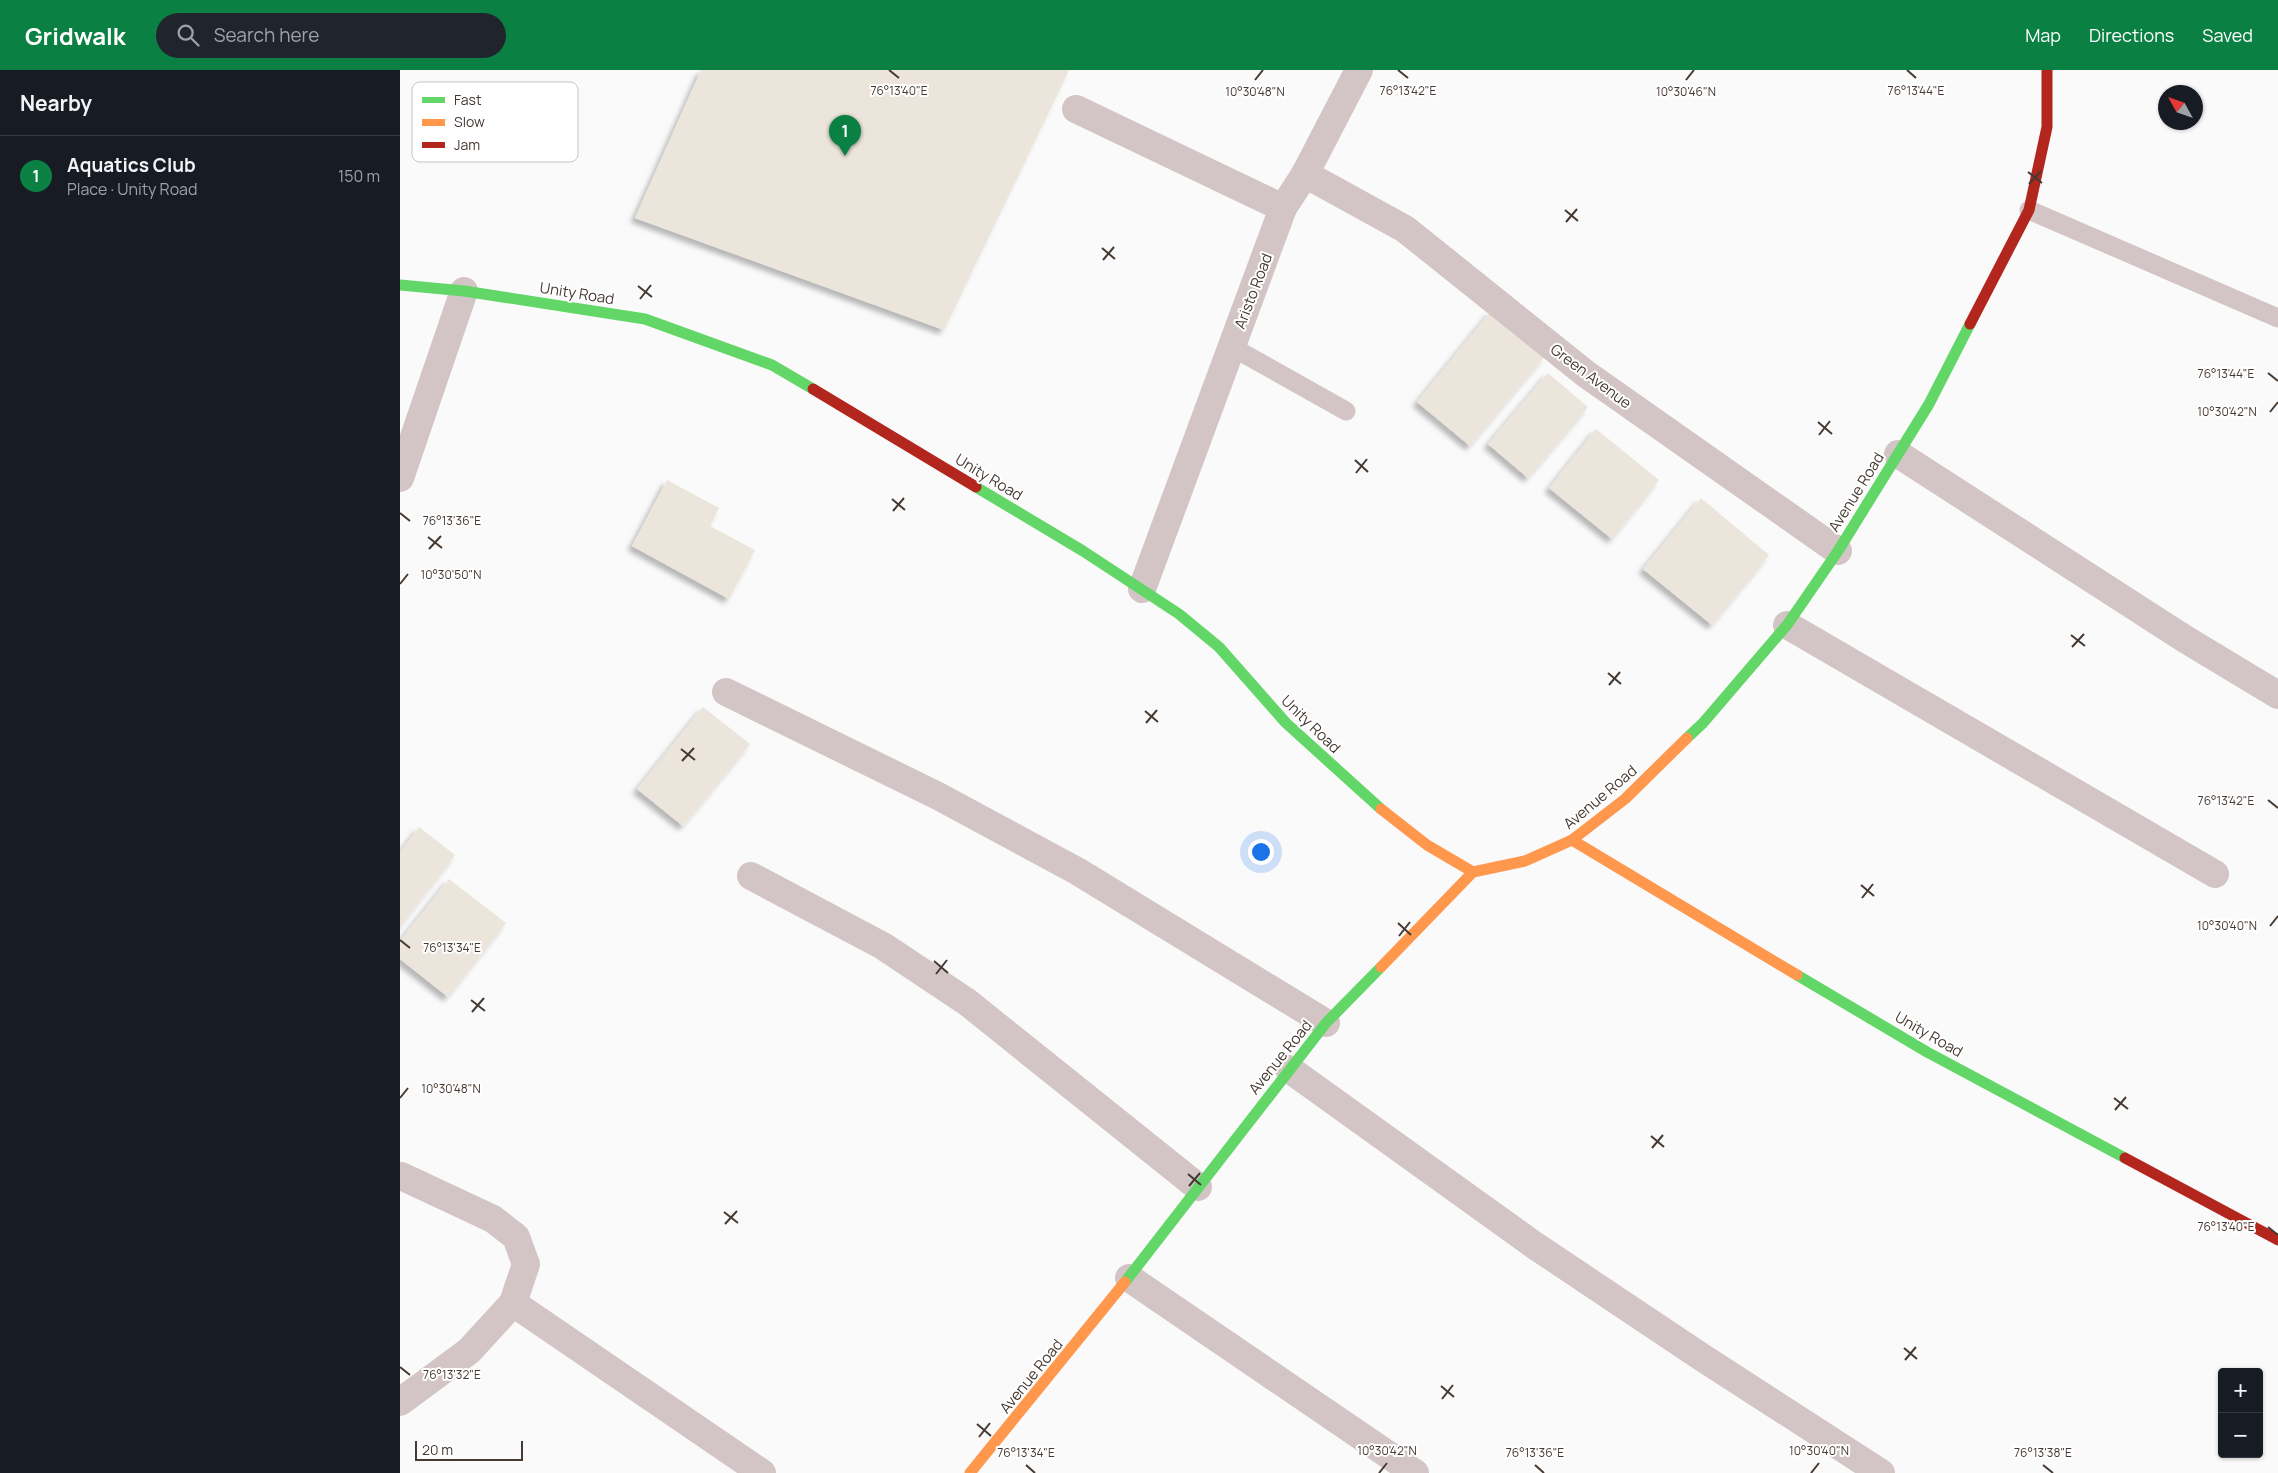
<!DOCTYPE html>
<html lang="en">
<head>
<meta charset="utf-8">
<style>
	body { margin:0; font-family:Manrope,sans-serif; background:#20242c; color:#f1f3f6 }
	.controls { position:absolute; right:15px; bottom:15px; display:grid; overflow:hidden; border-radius:5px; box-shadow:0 1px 4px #0004 }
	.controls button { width:45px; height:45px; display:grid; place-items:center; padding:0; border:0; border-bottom:1px solid #363941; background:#171b24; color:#f1f3f6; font:25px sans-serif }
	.compass { position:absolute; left:1758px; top:15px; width:45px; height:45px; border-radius:50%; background:#171b24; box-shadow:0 1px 4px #0004; rotate:310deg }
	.scale { position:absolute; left:15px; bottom:12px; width:108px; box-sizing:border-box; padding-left:5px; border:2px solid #463932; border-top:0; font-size:14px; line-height:18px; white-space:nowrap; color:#463932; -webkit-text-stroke:4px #fff; paint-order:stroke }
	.you { position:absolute; left:860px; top:781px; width:18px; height:18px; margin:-12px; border:4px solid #fff; border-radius:50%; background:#1a73e8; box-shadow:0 0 0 8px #1a73e833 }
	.badge { display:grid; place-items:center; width:32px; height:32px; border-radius:50%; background:#0b8043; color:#fff; font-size:16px; font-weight:700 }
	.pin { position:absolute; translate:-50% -41px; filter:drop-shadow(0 1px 2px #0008) }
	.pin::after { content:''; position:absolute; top:26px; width:18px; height:15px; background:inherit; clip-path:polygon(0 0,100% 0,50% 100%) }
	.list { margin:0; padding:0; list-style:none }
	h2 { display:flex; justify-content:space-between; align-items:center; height:65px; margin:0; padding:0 20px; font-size:21px }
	h2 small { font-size:16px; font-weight:400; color:#9ea1a6 }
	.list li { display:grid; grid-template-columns:32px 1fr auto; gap:15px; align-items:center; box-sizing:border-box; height:80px; padding:0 20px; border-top:1px solid #363941 }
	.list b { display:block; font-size:19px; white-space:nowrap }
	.list p { margin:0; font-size:16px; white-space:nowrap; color:#9ea1a6 }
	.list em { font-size:16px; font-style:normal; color:#9ea1a6 }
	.icon { flex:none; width:28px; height:28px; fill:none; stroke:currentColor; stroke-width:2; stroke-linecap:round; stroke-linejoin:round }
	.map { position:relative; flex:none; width:1878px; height:1403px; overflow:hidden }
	header { display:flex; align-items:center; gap:30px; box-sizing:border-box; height:70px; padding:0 25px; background:#0b8043; color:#fff }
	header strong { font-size:24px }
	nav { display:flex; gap:28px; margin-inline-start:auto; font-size:18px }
	.search { width:350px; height:45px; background:#20242c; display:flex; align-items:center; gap:12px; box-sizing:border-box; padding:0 18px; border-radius:28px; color:#9ea1a6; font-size:19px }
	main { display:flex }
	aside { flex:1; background:#171b24 }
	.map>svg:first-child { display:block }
</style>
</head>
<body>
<header>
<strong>Gridwalk</strong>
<div class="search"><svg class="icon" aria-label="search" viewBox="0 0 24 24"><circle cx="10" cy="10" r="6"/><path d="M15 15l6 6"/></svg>Search here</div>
<nav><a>Map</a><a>Directions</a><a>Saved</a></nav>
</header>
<main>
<aside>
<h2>Nearby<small></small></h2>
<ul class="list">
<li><span class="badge">1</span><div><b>Aquatics Club</b><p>Place · Unity Road</p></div><em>150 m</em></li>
</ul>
</aside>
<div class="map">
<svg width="1878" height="1403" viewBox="0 0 1878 1403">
	<defs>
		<filter id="shadow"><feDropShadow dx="-4.5" dy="4.5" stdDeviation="2.5" flood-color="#0004"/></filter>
	</defs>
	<rect width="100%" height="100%" fill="#fafafa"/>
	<!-- building -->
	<g fill="#ebe5db" filter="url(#shadow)">
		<path d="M 301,0 L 669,0 L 544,260 L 235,148 Z"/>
		<path d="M 1091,241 L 1145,286 L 1070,376 L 1017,332 Z"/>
		<path d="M 1148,303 L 1188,337 L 1128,408 L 1088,374 Z"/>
		<path d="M 1196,359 L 1259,410 L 1212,469 L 1149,418 Z"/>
		<path d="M 267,410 L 319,438 L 310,456 L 355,480 L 329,529 L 232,476 Z"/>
		<path d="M 1301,428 L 1369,485 L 1312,555 L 1243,499 Z"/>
		<path d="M 303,637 L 350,674 L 283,756 L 237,719 Z"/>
		<path d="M 19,757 L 55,785 L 0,857 L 0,782 Z"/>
		<path d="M 49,809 L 106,853 L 48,927 L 0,889 L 0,871 Z"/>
	</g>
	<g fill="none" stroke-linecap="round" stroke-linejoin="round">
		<!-- lane -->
		<g stroke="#d3c4c5" stroke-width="19">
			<path d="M 1629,140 L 1878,248"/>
			<path d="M 832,277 L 946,341"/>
		</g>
		<!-- street -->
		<g stroke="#d3c4c5" stroke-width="28">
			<path d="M 676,39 L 883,138 L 742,519"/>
			<path d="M 905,104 L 1005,159 L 1186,304 L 1438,481"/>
			<path d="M 883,138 L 905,104 L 959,0"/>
			<path d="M 1498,384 L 1785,569 L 1878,625"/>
			<path d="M 0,408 L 64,221"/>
			<path d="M 1387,555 L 1815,804"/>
			<path d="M 326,622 L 538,726 L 677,801 L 926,953"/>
			<path d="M 351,806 L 483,876 L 567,932 L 798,1117"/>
			<path d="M 889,999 L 1134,1175 L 1303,1288 L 1481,1403"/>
			<path d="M 1,1106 L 93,1149 L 116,1167 L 126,1194 L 113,1233 L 362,1403"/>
			<path d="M 729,1208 L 1015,1403"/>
			<path d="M 0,1332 L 69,1281 L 113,1233"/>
		</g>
		<!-- fast -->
		<g stroke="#63d668" stroke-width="11">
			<path d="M 0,215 L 64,221 L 245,249 L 372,295 L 413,319"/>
			<path d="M 576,417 L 683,481 L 779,544 L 819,577 L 886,653 L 981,739"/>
			<path d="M 1287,668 L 1303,653 L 1387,555 L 1438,481 L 1529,334 L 1570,254"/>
			<path d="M 1397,905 L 1527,982 L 1725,1088"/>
			<path d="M 725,1212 L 926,953 L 981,897"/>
		</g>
		<!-- slow -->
		<g stroke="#ff974d" stroke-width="11">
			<path d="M 981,739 L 1027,775 L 1073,802"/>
			<path d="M 1172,770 L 1397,905"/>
			<path d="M 981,897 L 1073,802 L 1125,791 L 1172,770 L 1225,729 L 1287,668"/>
			<path d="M 570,1403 L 725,1212"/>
		</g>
		<!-- jam -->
		<g stroke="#b3261e" stroke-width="11">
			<path d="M 1570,254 L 1629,140 L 1647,57 L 1647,0"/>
			<path d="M 413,319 L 576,417"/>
			<path d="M 1725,1088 L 1878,1170"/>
		</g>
	</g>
	<!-- ticks -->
	<path fill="none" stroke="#463932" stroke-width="2" d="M 489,0 L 499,8M 998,0 L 1008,8M 1507,0 L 1516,8M 855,10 L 863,0M 1286,10 L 1294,0M 1628,102 L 1642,113M 1629,114 L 1641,101M 1165,140 L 1178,151M 1166,152 L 1177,139M 702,178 L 715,189M 703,190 L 714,177M 238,216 L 252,227M 240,229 L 251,215M 1868,303 L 1878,311M 1870,342 L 1878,332M 1418,352 L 1432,364M 1419,365 L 1430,351M 955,390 L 968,402M 956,403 L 967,389M 492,429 L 505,440M 493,441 L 504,428M 0,443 L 10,451M 28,467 L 42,478M 29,479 L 41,466M 0,514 L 8,504M 1671,565 L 1685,576M 1672,577 L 1684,564M 1208,603 L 1221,614M 1209,615 L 1220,602M 745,641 L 758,652M 746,653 L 757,640M 281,679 L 295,690M 282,691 L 294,678M 1868,730 L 1878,738M 1461,815 L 1474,826M 1462,828 L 1473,814M 998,853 L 1011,865M 1870,856 L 1878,846M 999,866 L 1010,852M 0,870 L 10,878M 534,891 L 548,903M 536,904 L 547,890M 71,930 L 85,941M 72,942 L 84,928M 0,1028 L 8,1018M 1714,1028 L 1728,1039M 1715,1040 L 1726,1027M 1251,1066 L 1264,1077M 1252,1078 L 1263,1065M 788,1104 L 801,1115M 789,1116 L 800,1103M 324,1142 L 338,1153M 325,1154 L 337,1141M 1868,1157 L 1878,1165M 1504,1278 L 1517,1289M 1505,1290 L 1516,1277M 0,1297 L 10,1305M 1041,1316 L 1054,1327M 1042,1329 L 1053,1315M 577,1354 L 591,1366M 579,1367 L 590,1353M 626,1395 L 635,1403M 1135,1395 L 1144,1403M 1643,1395 L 1653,1403M 979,1403 L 987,1393M 1411,1403 L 1419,1393"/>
	<g text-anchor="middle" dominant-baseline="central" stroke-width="4" stroke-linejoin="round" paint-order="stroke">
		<!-- street labels -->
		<g font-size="15" fill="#463932" stroke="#fff">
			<text transform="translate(853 221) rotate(-69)">Aristo Road</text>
			<text transform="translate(177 223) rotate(9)">Unity Road</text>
			<text transform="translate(1191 306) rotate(37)">Green Avenue</text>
			<text transform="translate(589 407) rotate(31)">Unity Road</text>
			<text transform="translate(1456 422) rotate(-58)">Avenue Road</text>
			<text transform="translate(911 654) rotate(44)">Unity Road</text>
			<text transform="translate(1200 727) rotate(-40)">Avenue Road</text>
			<text transform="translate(1529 964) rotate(30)">Unity Road</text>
			<text transform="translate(880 987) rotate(-51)">Avenue Road</text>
			<text transform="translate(631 1306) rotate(-51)">Avenue Road</text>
		</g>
	</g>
	<!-- legend -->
	<rect x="12" y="12" width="166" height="80" rx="8" fill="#fff" stroke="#c8c4c2" stroke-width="1"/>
	<rect x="22" y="27" width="23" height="6" fill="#63d668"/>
	<rect x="22" y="49" width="23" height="7" fill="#ff974d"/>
	<rect x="22" y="72" width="23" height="6" fill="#b3261e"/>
	<g font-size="14" fill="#463932">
		<text x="54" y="35">Fast</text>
		<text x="54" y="57">Slow</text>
		<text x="54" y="80">Jam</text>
	</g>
	<g font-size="12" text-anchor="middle" fill="#463932" stroke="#fff" stroke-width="4" stroke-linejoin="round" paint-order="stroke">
		<text x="499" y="25">76°13'40"E</text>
		<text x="1008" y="25">76°13'42"E</text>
		<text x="1516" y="25">76°13'44"E</text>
		<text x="855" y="26">10°30'48"N</text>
		<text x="1286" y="26">10°30'46"N</text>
		<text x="1826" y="308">76°13'44"E</text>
		<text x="1827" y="346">10°30'42"N</text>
		<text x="52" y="455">76°13'36"E</text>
		<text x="51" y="509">10°30'50"N</text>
		<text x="1826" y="735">76°13'42"E</text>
		<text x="1827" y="860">10°30'40"N</text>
		<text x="52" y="882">76°13'34"E</text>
		<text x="51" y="1023">10°30'48"N</text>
		<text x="1826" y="1161">76°13'40"E</text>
		<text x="52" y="1309">76°13'32"E</text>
		<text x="987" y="1385">10°30'42"N</text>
		<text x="1419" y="1385">10°30'40"N</text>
		<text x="626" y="1387">76°13'34"E</text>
		<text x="1135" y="1387">76°13'36"E</text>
		<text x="1643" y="1387">76°13'38"E</text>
	</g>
</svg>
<div class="controls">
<button>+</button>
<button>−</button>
</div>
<svg class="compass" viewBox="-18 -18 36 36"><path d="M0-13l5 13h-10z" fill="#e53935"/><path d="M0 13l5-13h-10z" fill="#9ea1a6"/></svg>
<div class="scale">20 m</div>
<div class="you"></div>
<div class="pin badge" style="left:445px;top:86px">1</div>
</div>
</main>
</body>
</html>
